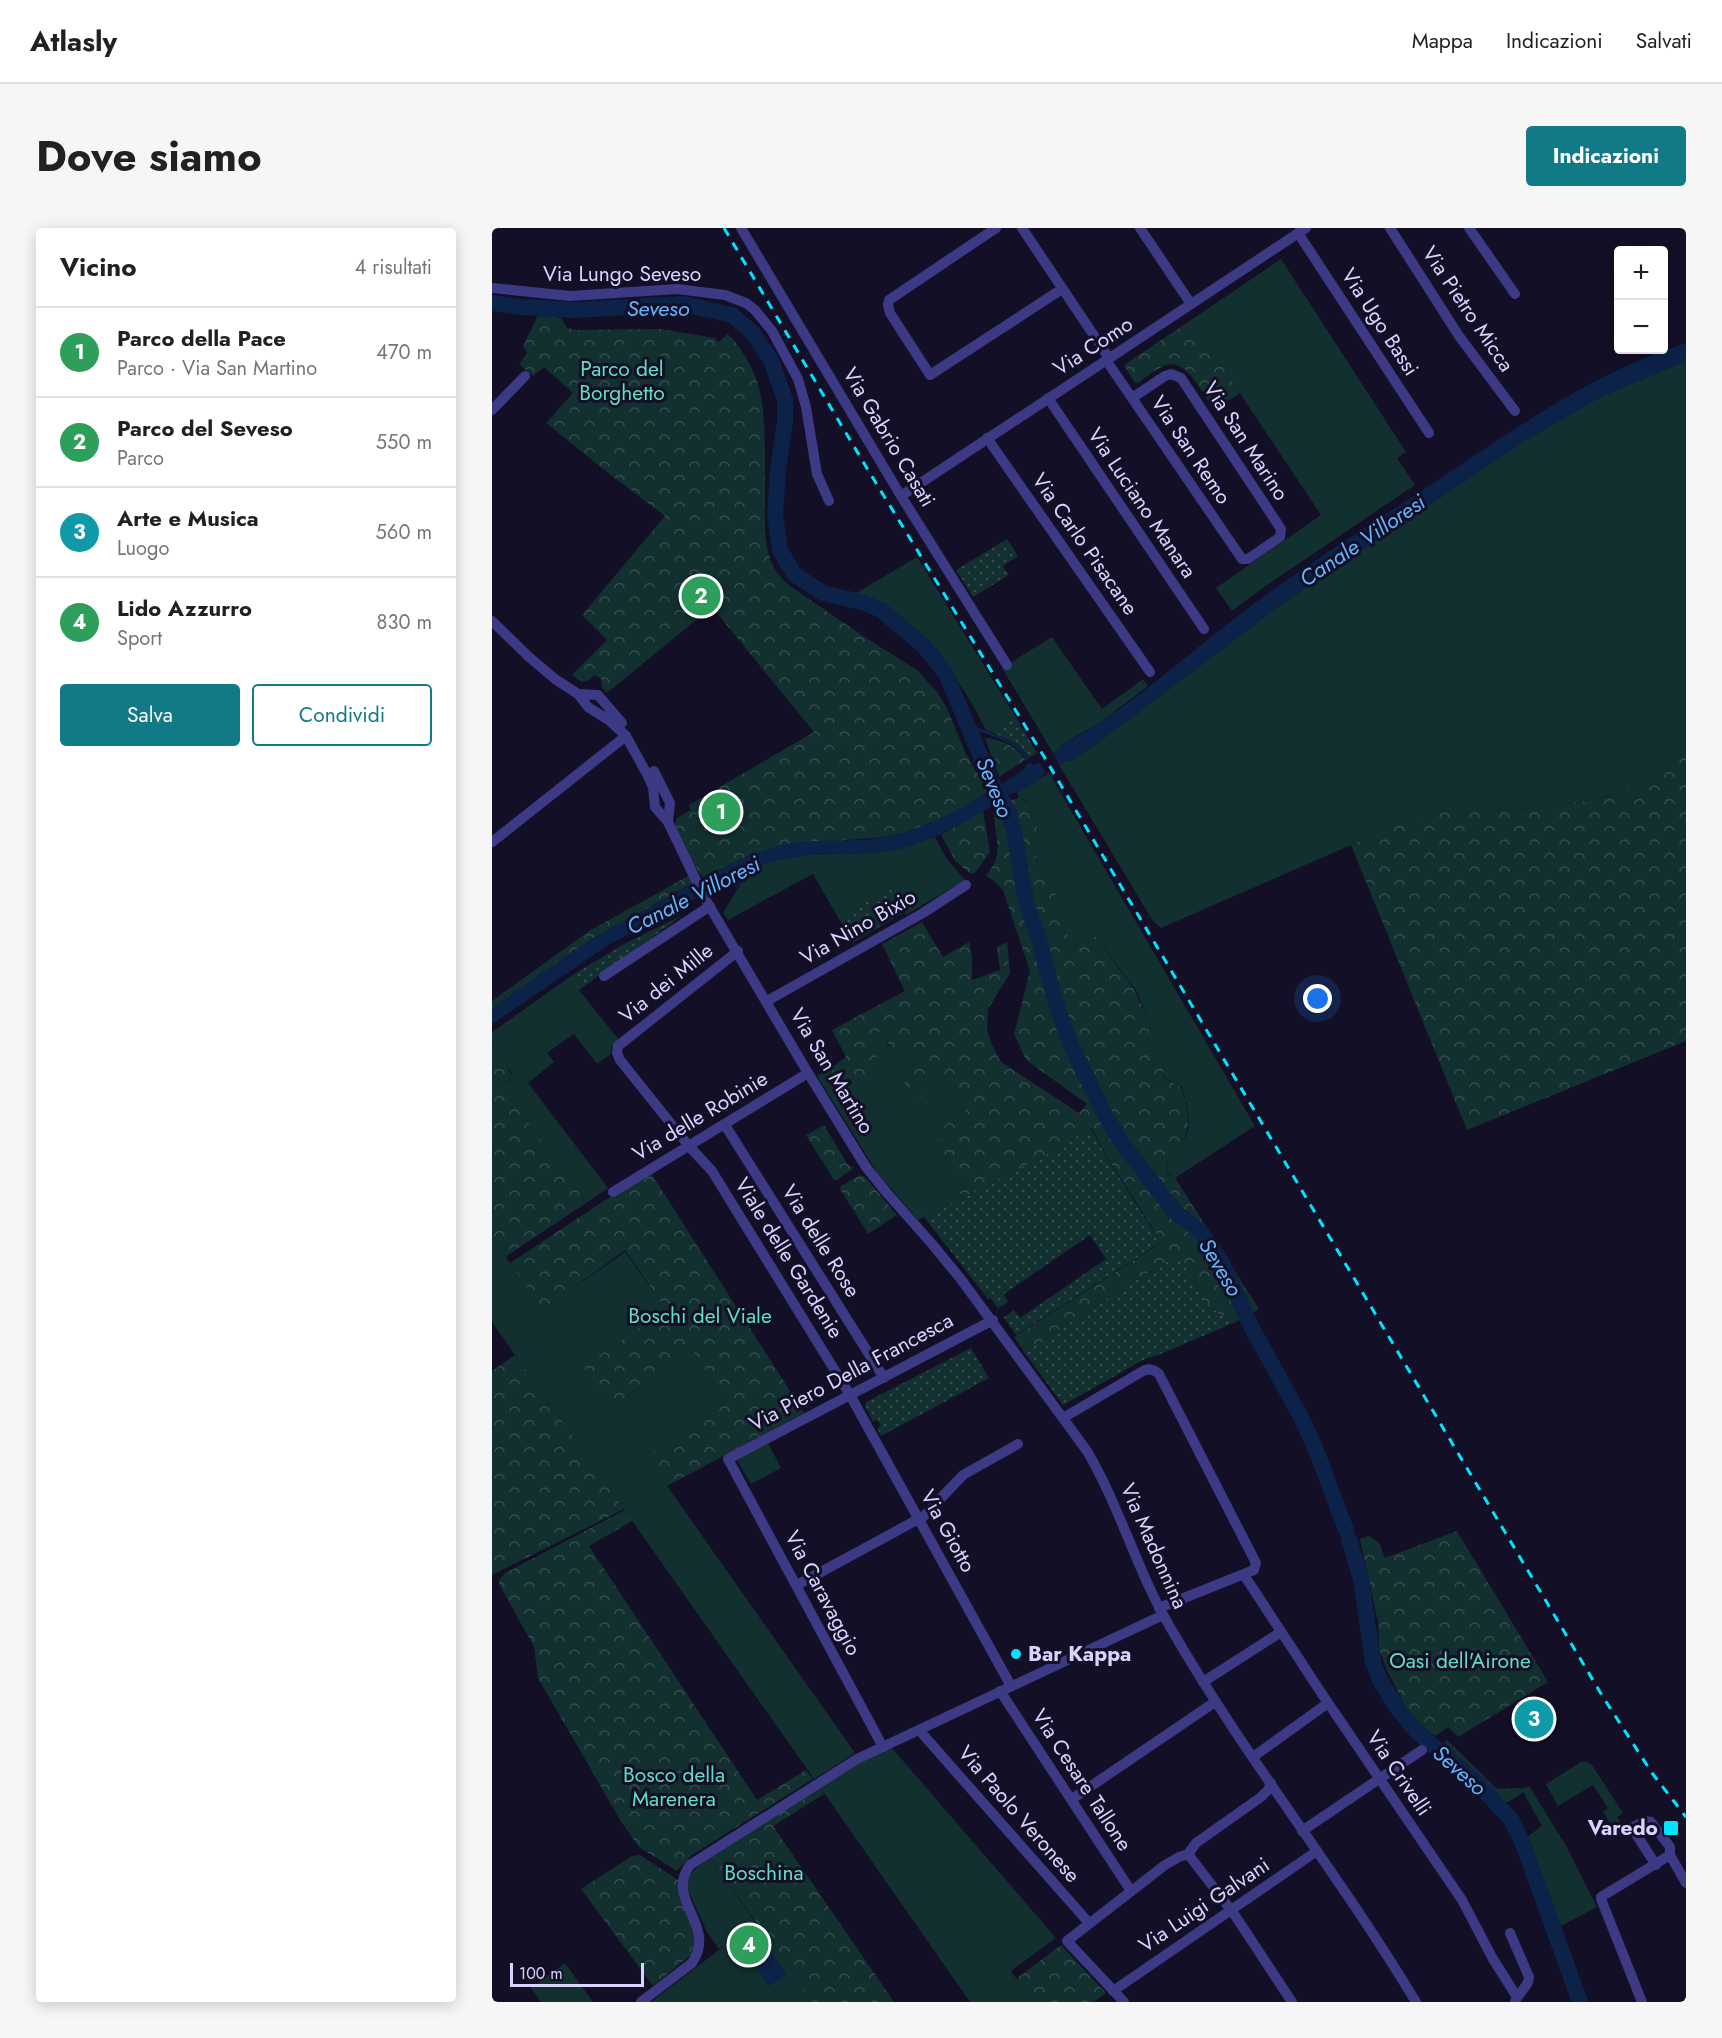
<!DOCTYPE html>
<html lang="it">
<head>
<meta charset="utf-8">
<style>
	body { margin:0; font-family:Jost,sans-serif; background:#f6f6f6; color:#202124 }
	.controls { position:absolute; right:18px; top:18px; display:grid; overflow:hidden; border-radius:6px; box-shadow:0 3px 15px #0003 }
	.controls button { width:54px; height:54px; display:grid; place-items:center; padding:0; border:0; border-bottom:2px solid #e0e0e0; background:#fff; color:#202124; font:30px sans-serif }
	.scale { position:absolute; left:18px; bottom:15px; width:134px; box-sizing:border-box; padding-left:6px; border:3px solid #d9d4ff; border-top:0; font-size:16px; line-height:21px; white-space:nowrap; color:#d9d4ff; -webkit-text-stroke:4px #130f26; paint-order:stroke }
	.you { position:absolute; left:826px; top:771px; width:21px; height:21px; margin:-15px; border:4px solid #fff; border-radius:50%; background:#1a73e8; box-shadow:0 0 0 9px #1a73e833 }
	.badge { display:grid; place-items:center; width:39px; height:39px; border-radius:50%; background:#127987; color:#fff; font-size:20px; font-weight:700 }
	.pin { position:absolute; translate:-50% -50%; border:3px solid #fff; box-shadow:0 2px 6px #0006 }
	.list { margin:0; padding:0; list-style:none }
	h2 { display:flex; justify-content:space-between; align-items:center; height:78px; margin:0; padding:0 24px; font-size:26px }
	h2 small { font-size:20px; font-weight:400; color:#757577 }
	.list li { display:grid; grid-template-columns:39px 1fr auto; gap:18px; align-items:center; box-sizing:border-box; height:90px; padding:0 24px; border-top:2px solid #e0e0e0 }
	.list b { display:block; font-size:22px; white-space:nowrap }
	.list p { margin:0; font-size:20px; white-space:nowrap; color:#757577 }
	.list em { font-size:20px; font-style:normal; color:#757577 }
	.actions { display:flex; gap:12px; padding:18px 24px }
	.actions a { flex:1; padding:14px 0; border:2px solid #127987; border-radius:6px; text-align:center; font-size:21px; color:#127987 }
	.actions .main { background:#127987; color:#fff }
	.map { position:relative; flex:none; width:1194px; height:1774px; overflow:hidden; border-radius:6px }
	header { display:flex; align-items:center; gap:36px; box-sizing:border-box; height:84px; padding:0 30px; background:#fff; border-bottom:2px solid #e0e0e0 }
	header strong { font-size:28px }
	nav { display:flex; gap:33px; margin-inline-start:auto; font-size:21px }
	.intro { display:flex; align-items:center; justify-content:space-between; box-sizing:border-box; height:144px; padding:0 36px }
	h1 { margin:0; font-size:42px }
	.button { padding:15px 27px; border-radius:6px; background:#127987; color:#fff; font-size:21px; font-weight:700 }
	main { display:flex; gap:36px; padding:0 36px }
	aside { flex:1; background:#fff; border-radius:6px; box-shadow:0 3px 15px #0003 }
	.map>svg:first-child { display:block }
</style>
</head>
<body>
<header>
<strong>Atlasly</strong>
<nav><a>Mappa</a><a>Indicazioni</a><a>Salvati</a></nav>
</header>
<div class="intro"><h1>Dove siamo</h1><a class="button">Indicazioni</a></div>
<main>
<aside>
<h2>Vicino<small>4 risultati</small></h2>
<ul class="list">
<li><span class="badge" style="background:#2e9e5b">1</span><div><b>Parco della Pace</b><p>Parco · Via San Martino</p></div><em>470 m</em></li>
<li><span class="badge" style="background:#2e9e5b">2</span><div><b>Parco del Seveso</b><p>Parco</p></div><em>550 m</em></li>
<li><span class="badge" style="background:#0f9aa8">3</span><div><b>Arte e Musica</b><p>Luogo</p></div><em>560 m</em></li>
<li><span class="badge" style="background:#2e9e5b">4</span><div><b>Lido Azzurro</b><p>Sport</p></div><em>830 m</em></li>
</ul>
<div class="actions"><a class="main">Salva</a><a>Condividi</a></div>
</aside>
<div class="map">
<svg width="1194" height="1774" viewBox="0 0 1194 1774">
	<defs>
		<pattern id="forest-crowns" width="20" height="18" patternUnits="userSpaceOnUse" patternTransform="scale(1.5)"><rect width="20" height="18" fill="#12302f"/><path d="M2 6a3 3 0 1 1 6 0M12 15a3 3 0 1 1 6 0" fill="none" stroke="#344d4e"/></pattern>
		<pattern id="garden-dots" width="8" height="8" patternUnits="userSpaceOnUse" patternTransform="scale(1.5)"><rect width="8" height="8" fill="#12302f"/><path d="M2 2h.1M6 6h.1" fill="none" stroke="#344d4e" stroke-width="1.8" stroke-linecap="round"/></pattern>
	</defs>
	<rect width="100%" height="100%" fill="#130f26"/>
	<!-- grass -->
	<g fill="#12302f">
		<path d="M 789,31 L 914,224 L 905,230 L 923,257 L 772,359 L 740,383 L 724,360 L 829,287 L 699,92 Z"/>
		<path d="M 1194,133 L 1194,523 C 1177,536 1161,552 1141,560 C 1106,573 1065,578 1028,581 C 999,583 969,580 941,585 C 913,591 884,604 859,617 L 669,700 L 661,693 L 567,537 L 576,532 L 578,534 L 623,502 L 791,375 L 1034,212 L 1108,169 Z"/>
		<path d="M 425,329 L 523,488 L 499,504 L 494,502 C 461,437 430,399 364,365 Z"/>
		<path d="M 560,409 L 610,481 L 651,451 L 656,458 L 610,493 L 568,518 L 569,520 L 561,525 L 510,440 Z"/>
		<path d="M 557,545 L 763,898 L 683,950 L 674,944 C 678,920 681,928 692,911 C 702,897 694,874 690,859 L 672,849 L 672,840 L 658,821 L 657,793 L 644,762 L 601,705 L 588,713 L 579,723 L 572,715 L 576,707 L 569,698 L 562,658 C 544,643 542,628 542,605 L 546,600 L 534,572 L 527,570 L 525,564 Z"/>
		<path d="M 443,609 L 454,630 L 473,652 L 414,687 L 398,660 L 347,691 L 321,646 L 236,692 L 231,685 L 257,642 L 276,634 L 312,627 L 375,625 L 402,622 Z"/>
		<path d="M 82,746 L 91,759 L 87,762 L 127,812 L 120,819 L 119,826 L 105,836 L 82,806 L 55,825 L 62,834 L 36,855 L 116,960 L 94,975 L 10,858 L 18,851 L 20,845 L 0,818 L 0,804 Z"/>
		<path d="M 389,804 L 394,809 L 396,818 L 418,819 L 423,822 L 422,830 L 412,836 C 410,850 413,856 422,867 L 437,851 L 446,847 L 462,858 L 479,894 L 475,899 L 469,891 L 444,905 L 470,970 L 426,992 L 385,944 L 325,848 L 339,840 L 344,848 L 359,858 L 381,806 Z"/>
		<path d="M 0,1010 L 51,1081 L 133,1024 L 175,1082 L 120,1179 L 201,1123 L 235,1174 L 154,1228 L 363,1525 L 322,1551 L 315,1541 L 0,1094 Z"/>
		<path d="M 276,1215 L 289,1240 L 259,1256 L 245,1232 Z"/>
		<path d="M 400,1520 L 564,1710 L 519,1743 L 541,1774 L 478,1774 L 328,1559 L 369,1533 Z"/>
		<path d="M 1089,1534 L 1095,1534 L 1100,1537 L 1131,1585 L 1125,1589 L 1130,1596 L 1122,1601 L 1111,1584 L 1116,1580 L 1101,1557 L 1066,1578 L 1054,1556 Z"/>
		<path d="M 1038,1559 L 1076,1621 L 1105,1679 L 1069,1698 L 1035,1609 L 1050,1598 L 1029,1560 Z"/>
		<path d="M 219,1630 L 263,1694 L 265,1693 L 320,1774 L 159,1774 L 232,1718 L 227,1721 L 215,1704 L 195,1660 C 196,1643 206,1638 219,1630 Z"/>
		<path d="M 73,1735 L 101,1774 L 49,1774 L 39,1760 Z"/>
	</g>
	<!-- forest -->
	<g fill="url(#forest-crowns)">
		<path d="M 46,87 L 69,90 L 75,100 L 85,102 L 168,101 L 223,110 L 226,114 L 236,106 C 273,146 272,179 273,230 C 273,254 273,279 273,303 C 275,326 280,344 298,358 L 374,410 L 425,442 L 445,464 L 454,478 L 473,524 L 496,564 L 458,587 L 415,604 L 392,609 L 355,612 L 260,626 L 210,649 L 192,620 L 183,597 L 185,590 L 199,582 L 197,577 L 322,504 L 220,379 L 115,465 L 110,460 L 109,451 L 103,447 L 97,452 L 90,454 L 80,447 L 115,412 L 90,387 L 173,288 L 120,248 L 54,195 L 81,165 L 52,139 L 41,148 L 27,136 L 35,125 L 31,119 Z"/>
		<path d="M 699,92 L 748,165 L 722,182 C 712,168 695,130 674,137 C 664,141 654,149 646,155 L 642,154 L 632,137 Z"/>
		<path d="M 493,510 C 508,510 527,520 533,532 L 507,549 Z"/>
		<path d="M 1194,523 L 1194,813 L 975,902 L 859,617 C 884,604 913,591 941,585 C 969,580 999,583 1028,581 C 1065,578 1106,573 1141,560 C 1160,552 1178,536 1194,523 Z"/>
		<path d="M 527,570 C 542,574 552,592 542,606 C 542,628 544,643 562,658 L 569,697 L 576,707 L 572,715 L 579,723 L 588,713 L 601,705 L 642,761 L 657,793 L 658,821 L 672,840 L 671,849 L 689,859 C 694,874 701,897 691,912 C 680,929 677,921 674,945 L 683,950 L 767,1081 L 746,1093 L 727,1086 L 714,1074 L 690,1032 L 683,1029 L 643,1053 L 532,1124 L 522,1109 L 669,1015 L 659,997 L 614,928 L 600,900 L 551,929 L 470,970 L 444,905 L 456,895 L 469,890 L 475,899 L 479,894 L 462,858 L 446,847 C 435,852 431,857 429,869 C 413,865 409,851 412,836 L 422,830 L 423,822 L 418,819 L 402,822 C 395,817 395,810 389,804 L 381,806 C 385,826 389,834 378,853 L 359,858 L 343,848 L 339,840 L 354,829 L 340,802 L 413,763 L 390,716 L 430,694 L 451,729 L 477,714 L 480,728 L 480,752 L 508,742 L 505,719 L 515,714 L 518,745 L 496,781 L 495,801 L 499,815 L 509,834 L 587,885 L 595,876 L 534,832 L 522,806 L 538,743 L 511,662 L 502,653 L 494,648 C 513,624 503,613 502,586 C 507,577 518,572 527,570 Z"/>
		<path d="M 491,583 L 498,624 L 483,645 L 479,646 L 464,634 L 449,607 Z"/>
		<path d="M 198,647 L 201,655 L 100,711 L 0,781 L 0,773 L 97,703 Z"/>
		<path d="M 0,818 L 13,835 L 20,848 L 10,858 L 94,975 L 13,1029 L 0,1010 Z"/>
		<path d="M 332,897 L 356,937 L 362,940 L 345,952 L 342,952 L 314,907 Z"/>
		<path d="M 159,945 L 312,1185 L 175,1258 L 154,1228 L 235,1174 L 201,1123 L 120,1179 L 91,1139 L 174,1081 L 133,1022 L 51,1082 L 18,1035 L 121,967 Z"/>
		<path d="M 368,947 L 373,949 L 405,987 L 376,1006 L 348,961 L 349,958 Z"/>
		<path d="M 23,1127 L 132,1281 L 0,1347 L 0,1143 Z"/>
		<path d="M 133,1282 L 140,1293 L 97,1318 L 265,1572 L 314,1542 L 321,1551 L 200,1627 L 185,1643 L 147,1619 L 130,1595 L 46,1450 L 42,1419 L 7,1356 L 7,1352 L 13,1345 Z"/>
		<path d="M 965,1303 L 1056,1454 L 966,1509 L 956,1499 L 943,1508 L 918,1488 L 895,1442 L 887,1421 L 886,1394 L 868,1311 L 877,1308 L 887,1315 L 893,1330 Z"/>
		<path d="M 955,1512 L 1005,1561 L 1029,1560 L 1032,1564 L 1016,1574 L 1011,1574 L 997,1561 L 992,1553 L 969,1535 L 951,1516 Z"/>
		<path d="M 328,1559 L 332,1566 L 281,1598 L 402,1774 L 320,1774 L 219,1630 Z"/>
		<path d="M 148,1627 L 186,1652 L 188,1671 L 204,1707 L 200,1726 L 161,1758 L 89,1661 L 140,1628 Z"/>
		<path d="M 569,1717 L 614,1765 L 602,1774 L 541,1774 L 524,1751 Z"/>
	</g>
	<!-- garden -->
	<g fill="url(#garden-dots)">
		<path d="M 515,311 L 526,328 L 511,338 L 517,347 L 481,369 L 464,342 Z"/>
		<path d="M 523,488 L 545,525 L 537,530 C 530,516 513,510 499,504 Z"/>
		<path d="M 398,660 L 413,684 L 360,715 L 347,691 Z"/>
		<path d="M 191,687 L 91,759 L 82,746 L 134,715 Z"/>
		<path d="M 599,900 L 614,929 L 668,1013 L 668,1015 L 524,1107 L 512,1090 L 510,1091 L 522,1082 L 528,1090 L 614,1031 L 598,1007 L 512,1066 L 516,1074 L 504,1082 L 506,1080 L 498,1070 L 496,1071 L 432,989 L 551,929 Z"/>
		<path d="M 683,1029 L 690,1032 L 714,1074 L 727,1086 L 746,1093 L 666,1127 L 653,1131 L 571,1177 L 532,1124 L 640,1055 Z"/>
		<path d="M 479,1120 L 497,1150 L 389,1208 L 385,1200 L 389,1197 L 385,1192 L 381,1194 L 373,1178 L 374,1174 Z"/>
	</g>
	<!-- water -->
	<g fill="#0c2248">
		<path d="M 1194,115 L 1194,133 L 1108,169 L 1034,212 L 791,375 L 623,502 L 578,534 L 576,532 L 567,537 L 561,525 L 569,521 L 568,518 C 629,487 688,432 743,390 C 804,343 870,302 934,260 C 1017,205 1098,145 1194,115 Z"/>
		<path d="M 539,534 L 541,537 L 547,534 L 554,545 L 548,549 L 548,551 C 541,555 533,561 526,564 C 516,566 506,570 499,579 C 469,596 438,615 403,622 C 361,630 323,621 280,634 C 273,635 263,638 258,641 C 253,645 248,655 245,660 L 239,658 L 241,650 L 118,716 L 0,796 L 0,781 C 33,757 66,732 101,711 C 127,695 154,681 181,667 C 212,649 244,631 279,620 C 311,609 345,615 378,611 C 439,604 484,572 534,540 L 533,537 Z"/>
		<path d="M 269,1710 L 295,1746 L 277,1758 L 252,1722 Z"/>
	</g>
	<g fill="none" stroke-linecap="round" stroke-linejoin="round">
		<!-- stream -->
		<path stroke="#0c2248" stroke-width="3" d="M 476,498 C 495,505 526,512 535,531"/>
		<!-- river -->
		<g stroke="#0c2248" stroke-width="16">
			<path d="M 0,75 L 29,79 L 82,82 L 192,76 L 240,87 L 260,104 L 279,132 L 293,172 L 293,195 L 286,241 L 283,287 L 288,322 L 302,346 L 331,365 L 373,375 L 389,382 L 432,418 L 454,446 L 499,553 L 517,585 L 522,604 L 534,674 L 548,715 L 565,779 L 579,817 L 614,889 L 628,912 L 683,984 L 708,1003 L 729,1033 L 760,1100 L 810,1191 L 824,1222 L 854,1302"/>
			<path d="M 857,1311 L 869,1351 L 881,1434 L 888,1452 L 905,1480 L 925,1504 L 984,1554 L 1019,1591 L 1031,1616 L 1088,1774"/>
		</g>
		<!-- minor -->
		<g stroke="#3d3a85" stroke-width="10">
			<path d="M 249,0 L 409,268 L 515,437"/>
			<path d="M 504,0 L 397,72 L 396,77 L 398,85 L 438,147 L 570,61"/>
			<path d="M 530,0 L 617,130"/>
			<path d="M 648,0 L 699,76"/>
			<path d="M 898,0 L 967,108 L 1023,183"/>
			<path d="M 977,0 L 1023,66"/>
			<path d="M 806,5 L 937,205"/>
			<path d="M 0,60 L 78,68 L 185,61 L 233,67 L 254,75 L 263,82 L 280,103 L 306,151 L 314,179 L 325,246 L 337,273"/>
			<path d="M 614,132 L 750,331 L 756,331 L 788,309 L 789,301 L 689,150 L 679,146 L 673,148 L 640,170"/>
			<path d="M 556,170 L 712,401"/>
			<path d="M 0,182 L 33,148"/>
			<path d="M 495,210 L 658,444"/>
			<path d="M 409,268 L 814,0"/>
			<path d="M 0,393 L 37,429 L 63,451 L 86,466 L 96,479 L 118,493 L 134,508 L 155,546 L 161,559 L 163,579 L 176,594 L 212,669 L 316,845 L 374,939 L 395,965 L 440,1016 L 468,1050 L 595,1223 C 628,1279 645,1343 678,1399 C 753,1529 847,1646 924,1774"/>
			<path d="M 86,466 L 106,467 L 130,495"/>
			<path d="M 162,543 L 178,575 L 176,594"/>
			<path d="M 0,614 L 134,508"/>
			<path d="M 246,723 L 126,818 L 125,825 L 128,832 L 196,917 L 220,943 L 358,1167 L 519,1458"/>
			<path d="M 112,748 L 218,678"/>
			<path d="M 275,773 L 431,685 L 474,657"/>
			<path d="M 233,897 L 392,1150"/>
			<path d="M 121,964 L 316,845"/>
			<path d="M 571,1190 L 651,1143 C 657,1140 662,1141 667,1146 L 764,1335 L 762,1342 L 667,1380"/>
			<path d="M 752,1347 L 830,1466 L 970,1672 L 1001,1731 L 1025,1769"/>
			<path d="M 305,1357 L 432,1288 L 471,1247 L 526,1216"/>
			<path d="M 711,1454 L 789,1404"/>
			<path d="M 508,1463 L 639,1663"/>
			<path d="M 427,1502 L 597,1695"/>
			<path d="M 391,1519 L 236,1231 L 501,1092"/>
			<path d="M 761,1529 L 836,1475"/>
			<path d="M 580,1571 L 723,1474"/>
			<path d="M 810,1603 L 930,1522"/>
			<path d="M 696,1626 L 742,1686 L 800,1774"/>
			<path d="M 1164,1637 L 1142,1603 L 1143,1598 L 1153,1593 L 1159,1594 L 1178,1619 L 1178,1627 L 1194,1655"/>
			<path d="M 1018,1705 L 1037,1749 C 1037,1759 1026,1764 1023,1774"/>
			<path d="M 621,1763 L 825,1623"/>
			<path d="M 149,1774 L 200,1735 C 226,1696 172,1673 198,1637 L 365,1531 L 671,1387"/>
			<path d="M 632,1774 L 575,1713 L 673,1637 L 687,1629 L 696,1626 L 704,1615 L 769,1569 L 776,1562 L 779,1555"/>
			<path d="M 1150,1774 L 1109,1671 L 1109,1669 L 1178,1627"/>
		</g>
		<!-- rail -->
		<path stroke="#00e5ff" stroke-width="3" stroke-dasharray="9 8" stroke-linecap="butt" d="M 232,0 L 376,242 L 551,527 L 1111,1469 L 1160,1545 L 1194,1589"/>
	</g>
	<!-- markers -->
	<g fill="#00e5ff" stroke="#130f26" stroke-width="2">
		<circle cx="524" cy="1426" r="6"/>
		<rect x="1171" y="1592" width="16" height="16" rx="3"/>
	</g>
	<g text-anchor="middle" dominant-baseline="central" stroke-width="6" stroke-linejoin="round" paint-order="stroke">
		<!-- street labels -->
		<g font-size="21" fill="#d9d4ff" stroke="#130f26">
			<text x="130" y="46">Via Lungo Seveso</text>
			<text transform="translate(976 81) rotate(56)">Via Pietro Micca</text>
			<text transform="translate(888 94) rotate(57)">Via Ugo Bassi</text>
			<text transform="translate(601 118) rotate(-33)">Via Como</text>
			<text transform="translate(397 209) rotate(59)">Via Gabrio Casati</text>
			<text transform="translate(754 213) rotate(57)">Via San Marino</text>
			<text transform="translate(699 222) rotate(56)">Via San Remo</text>
			<text transform="translate(650 275) rotate(56)">Via Luciano Manara</text>
			<text transform="translate(593 316) rotate(55)">Via Carlo Pisacane</text>
			<text transform="translate(366 699) rotate(-30)">Via Nino Bixio</text>
			<text transform="translate(174 755) rotate(-39)">Via dei Mille</text>
			<text transform="translate(340 843) rotate(59)">Via San Martino</text>
			<text transform="translate(208 888) rotate(-31)">Via delle Robinie</text>
			<text transform="translate(329 1013) rotate(58)">Via delle Rose</text>
			<text transform="translate(297 1030) rotate(58)">Viale delle Gardenie</text>
			<text transform="translate(359 1144) rotate(-28)">Via Piero Della Francesca</text>
			<text transform="translate(456 1303) rotate(61)">Via Giotto</text>
			<text transform="translate(662 1318) rotate(66)">Via Madonnina</text>
			<text transform="translate(331 1365) rotate(62)">Via Caravaggio</text>
			<text transform="translate(907 1545) rotate(56)">Via Crivelli</text>
			<text transform="translate(590 1552) rotate(57)">Via Cesare Tallone</text>
			<text transform="translate(527 1586) rotate(49)">Via Paolo Veronese</text>
			<text transform="translate(712 1677) rotate(-34)">Via Luigi Galvani</text>
		</g>
		<!-- park labels -->
		<g font-size="21" fill="#5fe0c0" stroke="#130f26">
			<text x="130" y="141">Parco del<tspan x="130" dy="24">Borghetto</tspan></text>
			<text x="208" y="1088">Boschi del Viale</text>
			<text x="968" y="1433">Oasi dell'Airone</text>
			<text x="182" y="1547">Bosco della<tspan x="182" dy="24">Marenera</tspan></text>
			<text x="272" y="1645">Boschina</text>
		</g>
		<!-- poi labels -->
		<g font-size="21" font-weight="bold" fill="#d9d4ff" stroke="#130f26" text-anchor="start">
			<text x="536" y="1426">Bar Kappa</text>
			<text x="1166" y="1600" text-anchor="end">Varedo</text>
		</g>
		<!-- water labels -->
		<g font-size="22" font-style="italic" fill="#62b6ff" stroke="#130f26">
			<text x="166" y="80">Seveso</text>
			<text transform="translate(870 312) rotate(-34)">Canale Villoresi</text>
			<text transform="translate(503 559) rotate(68)">Seveso</text>
			<text transform="translate(201 667) rotate(-27)">Canale Villoresi</text>
			<text transform="translate(729 1039) rotate(59)">Seveso</text>
			<text transform="translate(968 1542) rotate(42)">Seveso</text>
		</g>
	</g>
</svg>
<div class="controls">
<button>+</button>
<button>−</button>
</div>
<div class="scale">100 m</div>
<div class="you"></div>
<div class="pin badge" style="left:229px;top:584px;background:#2e9e5b">1</div>
<div class="pin badge" style="left:209px;top:368px;background:#2e9e5b">2</div>
<div class="pin badge" style="left:1042px;top:1491px;background:#0f9aa8">3</div>
<div class="pin badge" style="left:257px;top:1717px;background:#2e9e5b">4</div>
</div>
</main>
</body>
</html>
